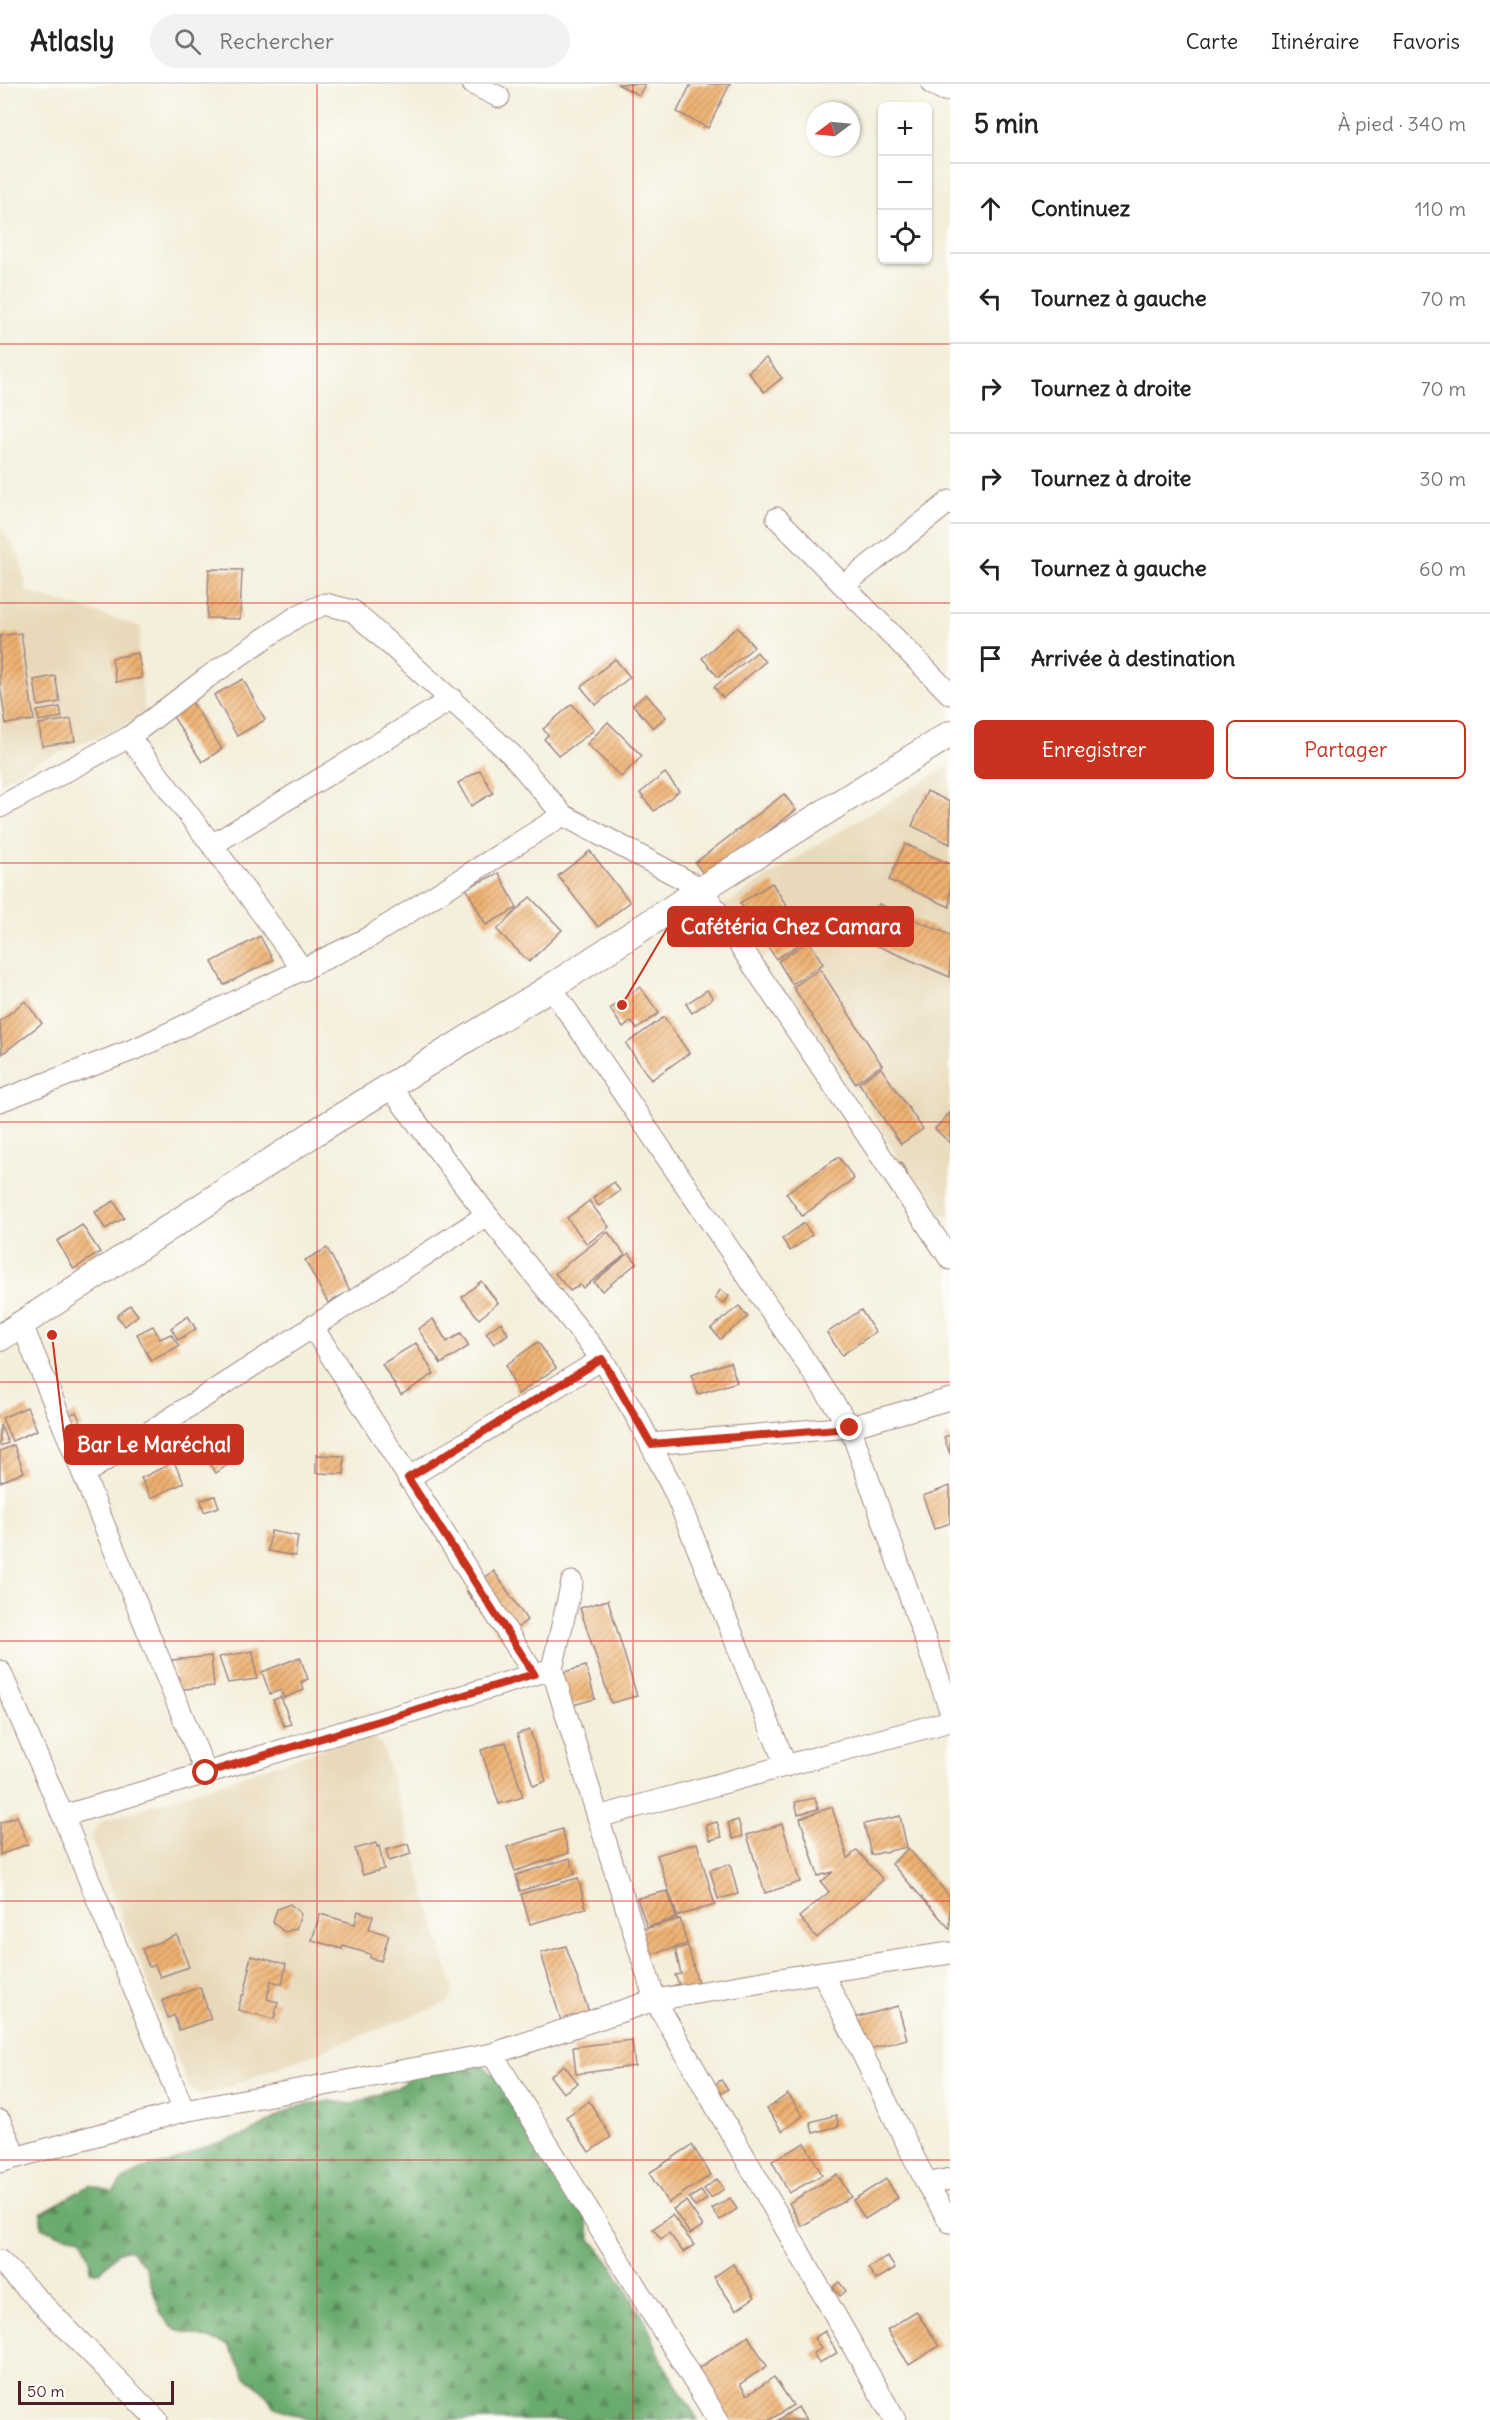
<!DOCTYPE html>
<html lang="fr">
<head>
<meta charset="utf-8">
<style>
	body { margin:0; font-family:Delius,sans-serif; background:#f2f2f2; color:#222 }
	.controls { position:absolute; right:18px; top:18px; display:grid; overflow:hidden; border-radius:9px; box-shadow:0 2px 4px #0004 }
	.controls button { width:54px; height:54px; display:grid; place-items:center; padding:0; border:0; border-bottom:2px solid #e0e0e0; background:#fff; color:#222; font:30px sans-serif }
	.compass { position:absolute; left:806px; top:18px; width:54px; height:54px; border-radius:50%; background:#fff; box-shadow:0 2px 4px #0004; rotate:254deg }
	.scale { position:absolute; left:18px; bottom:15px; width:156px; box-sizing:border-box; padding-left:6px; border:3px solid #4a1f2b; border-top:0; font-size:16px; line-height:21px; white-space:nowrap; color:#4a1f2b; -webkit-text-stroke:4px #fdfcf7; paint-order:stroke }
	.stop { position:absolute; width:18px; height:18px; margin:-14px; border:4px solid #c8321e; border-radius:50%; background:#fff }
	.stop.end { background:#c8321e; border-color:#fff; box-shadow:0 2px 6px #0008 }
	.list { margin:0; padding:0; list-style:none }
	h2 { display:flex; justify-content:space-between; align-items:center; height:78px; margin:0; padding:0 24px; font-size:26px }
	h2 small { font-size:20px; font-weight:400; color:#767676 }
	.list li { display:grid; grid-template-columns:39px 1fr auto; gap:18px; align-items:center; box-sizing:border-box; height:90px; padding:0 24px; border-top:2px solid #e0e0e0 }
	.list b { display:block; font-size:22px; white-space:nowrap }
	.list em { font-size:20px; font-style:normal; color:#767676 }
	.actions { display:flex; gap:12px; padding:18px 24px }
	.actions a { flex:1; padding:14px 0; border:2px solid #c8321e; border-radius:9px; text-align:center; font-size:21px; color:#c8321e }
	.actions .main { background:#c8321e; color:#fff }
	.icon { flex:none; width:33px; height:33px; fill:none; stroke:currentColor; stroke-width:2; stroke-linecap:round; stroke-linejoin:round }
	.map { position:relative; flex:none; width:950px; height:2336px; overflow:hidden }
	header { display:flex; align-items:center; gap:36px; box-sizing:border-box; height:84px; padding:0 30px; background:#fff; border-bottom:2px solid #e0e0e0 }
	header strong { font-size:28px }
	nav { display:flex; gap:33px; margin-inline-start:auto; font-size:21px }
	.search { width:420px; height:54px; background:#f2f2f2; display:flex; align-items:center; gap:15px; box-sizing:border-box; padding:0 21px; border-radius:33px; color:#767676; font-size:22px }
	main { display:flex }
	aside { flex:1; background:#fff }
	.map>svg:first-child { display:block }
</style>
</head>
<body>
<header>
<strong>Atlasly</strong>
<div class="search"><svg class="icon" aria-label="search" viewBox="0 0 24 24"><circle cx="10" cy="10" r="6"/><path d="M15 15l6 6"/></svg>Rechercher</div>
<nav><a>Carte</a><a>Itinéraire</a><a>Favoris</a></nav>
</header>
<main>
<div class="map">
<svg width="950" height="2336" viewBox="0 0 950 2336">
	<defs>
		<pattern id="forest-firs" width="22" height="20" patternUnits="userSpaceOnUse" patternTransform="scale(1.5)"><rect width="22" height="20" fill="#6bac6e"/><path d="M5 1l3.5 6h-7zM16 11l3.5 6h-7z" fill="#5a8b5b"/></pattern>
		<pattern id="building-hatch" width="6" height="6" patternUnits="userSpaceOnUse" patternTransform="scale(1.5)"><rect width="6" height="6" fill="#eeb170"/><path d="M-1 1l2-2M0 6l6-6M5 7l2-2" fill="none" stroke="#c38f5c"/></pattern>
	</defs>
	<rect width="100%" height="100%" fill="#fdfcf7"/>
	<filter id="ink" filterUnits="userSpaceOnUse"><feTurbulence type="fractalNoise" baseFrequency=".0167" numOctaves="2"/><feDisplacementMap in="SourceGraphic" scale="12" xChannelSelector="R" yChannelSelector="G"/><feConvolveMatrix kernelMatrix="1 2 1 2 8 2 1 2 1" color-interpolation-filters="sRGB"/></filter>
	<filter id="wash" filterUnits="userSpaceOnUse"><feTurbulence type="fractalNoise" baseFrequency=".008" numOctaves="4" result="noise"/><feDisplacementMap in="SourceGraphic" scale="24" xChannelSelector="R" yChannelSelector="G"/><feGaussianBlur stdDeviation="1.35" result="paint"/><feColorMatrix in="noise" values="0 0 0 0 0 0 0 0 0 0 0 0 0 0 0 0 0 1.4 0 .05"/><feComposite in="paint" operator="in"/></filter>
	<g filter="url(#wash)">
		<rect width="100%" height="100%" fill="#f4efdb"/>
		<!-- built -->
		<g fill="#e8d9ba">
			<path d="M 0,442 L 19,470 L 27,507 L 141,543 L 138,569 L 145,633 L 37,678 L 0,698 Z"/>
			<path d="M 950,681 L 950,1131 L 942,1132 L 899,1096 L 893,1082 L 899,1078 L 860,1005 L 856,1006 L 790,909 L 794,901 L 772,868 L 760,876 L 724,822 L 815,762 Z"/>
			<path d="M 369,1650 L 382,1661 L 454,1907 L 449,1918 L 201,2013 L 189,2004 L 91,1754 L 101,1738 Z"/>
		</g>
		<!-- forest -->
		<path fill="url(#forest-firs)" stroke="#5a664c" stroke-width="1.5" d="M 469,1975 L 484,1983 L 502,1998 L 520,2040 L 584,2126 L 591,2155 L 611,2181 L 645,2236 L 664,2281 L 698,2336 L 309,2336 L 275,2323 L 262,2306 L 246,2294 L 228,2261 L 173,2244 L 161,2230 L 145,2182 L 130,2165 L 118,2168 L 100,2188 L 90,2187 L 89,2173 L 82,2154 L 57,2150 L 41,2143 L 41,2129 L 90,2101 L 113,2108 L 123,2095 L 149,2082 L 169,2080 L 201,2064 L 248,2050 L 295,2023 L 330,2017 L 353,2020 L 398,2003 L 418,1987 Z"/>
		<g id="blocks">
			<!-- building -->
			<g fill="url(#building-hatch)">
				<path d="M 617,0 L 645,0 L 639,11 Z"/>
				<path d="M 691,0 L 730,0 L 708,44 L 677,28 Z"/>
				<path d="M 766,274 L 782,294 L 764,308 L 748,288 Z"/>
				<path d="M 209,485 L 242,486 L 240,535 L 207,534 Z"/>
				<path d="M 737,543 L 754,563 L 718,593 L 702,574 Z"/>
				<path d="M 21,549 L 34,636 L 6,640 L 0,601 L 0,552 Z"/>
				<path d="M 757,568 L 765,578 L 723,614 L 714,603 Z"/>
				<path d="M 138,569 L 142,594 L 116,598 L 112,574 Z"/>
				<path d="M 615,575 L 630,593 L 596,621 L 581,603 Z"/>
				<path d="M 55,592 L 60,618 L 38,622 L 34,596 Z"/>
				<path d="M 243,595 L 265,636 L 237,652 L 214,611 Z"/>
				<path d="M 646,610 L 666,633 L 653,644 L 633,621 Z"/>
				<path d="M 192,618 L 222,665 L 202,678 L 172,631 Z"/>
				<path d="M 572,620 L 594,646 L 559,672 L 544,655 L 548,651 L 543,645 Z"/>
				<path d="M 60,623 L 62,633 L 39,637 L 37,627 Z"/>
				<path d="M 71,635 L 75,657 L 42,662 L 39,640 Z"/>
				<path d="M 608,638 L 642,672 L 621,693 L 587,660 Z"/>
				<path d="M 480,686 L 493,709 L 471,722 L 458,699 Z"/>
				<path d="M 665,689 L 679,707 L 654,727 L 640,709 Z"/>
				<path d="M 927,707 L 950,718 L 950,760 L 912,742 Z"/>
				<path d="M 784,710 L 796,726 L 707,794 L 695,779 Z"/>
				<path d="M 905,760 L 950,780 L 950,823 L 889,796 Z"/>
				<path d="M 590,767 L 630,818 L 598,843 L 558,792 Z"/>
				<path d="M 499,789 L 517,824 L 486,841 L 466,804 Z"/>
				<path d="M 772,799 L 808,855 L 776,875 L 740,819 Z"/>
				<path d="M 530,813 L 562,846 L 529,878 L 497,846 Z"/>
				<path d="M 879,820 L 950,851 L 950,893 L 864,856 Z"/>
				<path d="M 260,852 L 273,876 L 224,901 L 212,878 Z"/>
				<path d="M 809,857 L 823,880 L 792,900 L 778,877 Z"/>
				<path d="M 820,885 L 882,981 L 855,999 L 793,903 Z"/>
				<path d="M 640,903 L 659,929 L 637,945 L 631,937 L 623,944 L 610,925 Z"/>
				<path d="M 707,906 L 713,914 L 692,929 L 686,920 Z"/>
				<path d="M 25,917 L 42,939 L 2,970 L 0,937 Z"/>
				<path d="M 664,933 L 689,969 L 651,996 L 626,960 Z"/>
				<path d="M 881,984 L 923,1045 L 901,1060 L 859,999 Z"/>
				<path d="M 950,1028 L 950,1059 L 935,1045 Z"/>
				<path d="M 839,1073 L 854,1095 L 802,1132 L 786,1109 Z"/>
				<path d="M 901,1078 L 908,1092 L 899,1096 L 893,1082 Z"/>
				<path d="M 614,1098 L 620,1107 L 599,1122 L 593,1114 Z"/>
				<path d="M 114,1117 L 124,1134 L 105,1145 L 95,1128 Z"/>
				<path d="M 589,1117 L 609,1143 L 587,1160 L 567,1134 Z"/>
				<path d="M 804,1139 L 812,1151 L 790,1167 L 782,1155 Z"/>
				<path d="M 82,1141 L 100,1168 L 74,1185 L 57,1157 Z"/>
				<path d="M 608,1148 L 625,1171 L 583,1204 L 580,1201 L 570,1207 L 555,1189 Z"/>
				<path d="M 327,1164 L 350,1207 L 328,1219 L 305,1176 Z"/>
				<path d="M 629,1169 L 637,1179 L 602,1207 L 594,1198 Z"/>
				<path d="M 481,1197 L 498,1219 L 479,1235 L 462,1213 Z"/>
				<path d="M 720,1206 L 729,1212 L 724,1220 L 715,1214 Z"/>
				<path d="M 130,1221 L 138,1231 L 125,1242 L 117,1232 Z"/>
				<path d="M 739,1222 L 748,1233 L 720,1255 L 711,1244 Z"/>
				<path d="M 861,1226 L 875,1248 L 842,1271 L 827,1249 Z"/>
				<path d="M 188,1232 L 196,1245 L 178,1256 L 171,1244 Z"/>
				<path d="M 433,1235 L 447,1258 L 461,1249 L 469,1262 L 441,1280 L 418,1245 Z"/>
				<path d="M 501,1238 L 508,1250 L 494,1260 L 486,1249 Z"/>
				<path d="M 153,1242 L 160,1255 L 171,1250 L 179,1262 L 151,1277 L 137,1250 Z"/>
				<path d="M 538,1258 L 556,1284 L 518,1310 L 506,1281 Z"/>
				<path d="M 416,1259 L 434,1290 L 401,1311 L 382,1280 Z"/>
				<path d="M 730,1278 L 737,1298 L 698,1310 L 691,1291 Z"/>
				<path d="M 27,1323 L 37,1346 L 12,1357 L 2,1334 Z"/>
				<path d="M 76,1328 L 83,1343 L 67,1350 L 60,1336 Z"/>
				<path d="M 0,1341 L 8,1359 L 0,1362 Z"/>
				<path d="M 226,1348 L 242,1371 L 216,1389 L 200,1366 Z"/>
				<path d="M 950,1351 L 950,1370 L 944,1353 Z"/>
				<path d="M 14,1361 L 24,1388 L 0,1398 L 0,1367 Z"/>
				<path d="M 316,1371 L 344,1372 L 344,1390 L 316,1389 Z"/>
				<path d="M 174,1378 L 184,1399 L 151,1414 L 141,1394 Z"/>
				<path d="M 950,1402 L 950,1439 L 934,1445 L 923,1412 Z"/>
				<path d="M 215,1412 L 219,1423 L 204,1428 L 201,1416 Z"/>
				<path d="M 271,1447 L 298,1452 L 295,1472 L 268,1467 Z"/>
				<path d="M 494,1487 L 527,1536 L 502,1556 L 466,1507 Z"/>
				<path d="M 608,1516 L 637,1612 L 611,1619 L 580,1524 Z"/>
				<path d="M 253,1567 L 257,1595 L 228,1599 L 219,1573 Z"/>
				<path d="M 211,1572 L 214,1602 L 175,1606 L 172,1576 Z"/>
				<path d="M 300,1573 L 308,1595 L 301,1598 L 304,1606 L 284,1614 L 281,1606 L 270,1610 L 262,1588 Z"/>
				<path d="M 586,1582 L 595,1615 L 566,1623 L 557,1590 Z"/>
				<path d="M 281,1613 L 291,1640 L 284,1642 L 273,1616 Z"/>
				<path d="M 530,1646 L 546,1697 L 533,1702 L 517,1650 Z"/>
				<path d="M 506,1658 L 523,1713 L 499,1720 L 481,1666 Z"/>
				<path d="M 815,1714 L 818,1725 L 798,1730 L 795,1718 Z"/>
				<path d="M 832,1723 L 848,1774 L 857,1766 L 883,1796 L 817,1854 L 799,1833 L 829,1808 L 821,1798 L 833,1788 L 818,1792 L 800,1734 Z"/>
				<path d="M 17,1732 L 28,1760 L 0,1771 L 0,1739 Z"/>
				<path d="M 900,1732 L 907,1763 L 871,1771 L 864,1740 Z"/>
				<path d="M 738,1736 L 743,1752 L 733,1755 L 728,1739 Z"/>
				<path d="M 717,1738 L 722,1753 L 710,1756 L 706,1741 Z"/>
				<path d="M 782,1740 L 800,1798 L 765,1809 L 747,1751 Z"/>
				<path d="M 562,1745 L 569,1769 L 515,1787 L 507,1763 Z"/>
				<path d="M 376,1759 L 377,1763 L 379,1762 L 384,1785 L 363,1791 L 355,1765 Z"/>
				<path d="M 697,1759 L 715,1821 L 677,1832 L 657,1771 Z"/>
				<path d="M 408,1760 L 411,1770 L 389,1777 L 386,1766 Z"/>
				<path d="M 908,1764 L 950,1813 L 950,1845 L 892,1780 Z"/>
				<path d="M 570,1774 L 575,1790 L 520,1807 L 516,1791 Z"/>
				<path d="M 730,1780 L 738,1810 L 718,1815 L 710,1786 Z"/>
				<path d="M 578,1794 L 586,1824 L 530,1840 L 521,1810 Z"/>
				<path d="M 668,1807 L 676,1834 L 647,1843 L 637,1814 Z"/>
				<path d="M 290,1820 L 301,1830 L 296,1845 L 284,1848 L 273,1838 L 277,1825 Z"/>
				<path d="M 358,1827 L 373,1832 L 369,1845 L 389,1851 L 381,1877 L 370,1874 L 370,1870 L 343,1862 L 342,1865 L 312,1856 L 320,1830 L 355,1840 Z"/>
				<path d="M 680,1835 L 687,1860 L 640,1873 L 633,1848 Z"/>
				<path d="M 177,1851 L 189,1883 L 160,1893 L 155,1881 L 149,1883 L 142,1865 Z"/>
				<path d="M 566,1862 L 590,1931 L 561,1937 L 541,1869 Z"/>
				<path d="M 688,1862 L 701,1910 L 664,1905 L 679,1900 L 675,1891 L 681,1890 L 675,1865 Z"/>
				<path d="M 251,1872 L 286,1880 L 282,1900 L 271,1897 L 267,1915 L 278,1918 L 274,1935 L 238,1926 L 242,1911 L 244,1911 L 250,1884 L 248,1884 Z"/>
				<path d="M 200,1903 L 211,1935 L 179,1946 L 174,1931 L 168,1934 L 162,1917 Z"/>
				<path d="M 898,1922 L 907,1955 L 866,1966 L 847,1936 Z"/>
				<path d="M 632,1956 L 635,1982 L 576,1990 L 573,1963 Z"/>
				<path d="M 564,1981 L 578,1999 L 563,2009 L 550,1992 Z"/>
				<path d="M 721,1996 L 728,2005 L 715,2014 L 709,2005 Z"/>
				<path d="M 788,2010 L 803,2032 L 782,2047 L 767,2025 Z"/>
				<path d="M 589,2017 L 611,2053 L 589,2068 L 566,2033 Z"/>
				<path d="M 836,2031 L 839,2042 L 813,2049 L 810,2038 Z"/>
				<path d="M 805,2059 L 822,2091 L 789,2109 L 772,2077 Z"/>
				<path d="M 692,2061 L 711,2091 L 668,2119 L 649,2089 Z"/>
				<path d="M 837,2090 L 851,2113 L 802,2142 L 789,2119 Z"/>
				<path d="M 717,2095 L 724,2105 L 711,2114 L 704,2105 Z"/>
				<path d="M 886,2095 L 898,2114 L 865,2135 L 853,2116 Z"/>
				<path d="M 701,2107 L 707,2115 L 695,2123 L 689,2114 Z"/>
				<path d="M 730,2114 L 737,2125 L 720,2136 L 712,2125 Z"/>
				<path d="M 686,2117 L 703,2142 L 690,2150 L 673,2125 Z"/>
				<path d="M 672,2131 L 694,2161 L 683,2168 L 669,2149 L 661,2155 L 653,2145 Z"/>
				<path d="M 887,2172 L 895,2184 L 876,2196 L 868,2184 Z"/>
				<path d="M 733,2180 L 755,2213 L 736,2226 L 714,2193 Z"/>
				<path d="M 839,2198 L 846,2207 L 840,2212 L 833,2203 Z"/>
				<path d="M 916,2227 L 939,2262 L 909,2281 L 887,2246 Z"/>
				<path d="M 825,2247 L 837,2269 L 819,2279 L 813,2269 L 821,2265 L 814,2254 Z"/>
				<path d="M 748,2252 L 767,2282 L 740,2300 L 747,2311 L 774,2293 L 793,2321 L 770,2336 L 728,2336 L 696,2286 Z"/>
				<path d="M 798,2323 L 806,2336 L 778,2336 Z"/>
			</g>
		</g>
	</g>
	<g filter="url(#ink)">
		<use href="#blocks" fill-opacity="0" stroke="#9f8783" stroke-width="1.5"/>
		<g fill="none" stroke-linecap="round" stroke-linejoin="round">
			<!-- minor casing -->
			<g stroke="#9f8783" stroke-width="23">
				<g id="minor">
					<path d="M 473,0 L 499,13"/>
					<path d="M 932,0 L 944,6"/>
					<path d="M 777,434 L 950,610"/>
					<path d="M 844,501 L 950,417"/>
					<path d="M 129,653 L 212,761 L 303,886"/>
					<path d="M 0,723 L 129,653 L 208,593 L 299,531 L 325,520 L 353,527 L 511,670 L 563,731 L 702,805 L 950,1175"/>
					<path d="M 212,761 L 452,615"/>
					<path d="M 551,903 L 850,1343 L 950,1626"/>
					<path d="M 389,1002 L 487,1131 L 602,1275 L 638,1335 L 676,1411 L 786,1682"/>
					<path d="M 0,1017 L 140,963 L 366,855 L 563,731"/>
					<path d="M 22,1241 L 206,1689"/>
					<path d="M 312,1242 L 534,1590"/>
					<path d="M 651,1360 L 850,1343 L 950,1315"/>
					<path d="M 84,1390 L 487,1131"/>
					<path d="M 408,1394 L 602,1275"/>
					<path d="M 572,1498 L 552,1585 L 655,1916 L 895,2336"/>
					<path d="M 0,1587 L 63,1732 L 184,2027"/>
					<path d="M 63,1732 L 552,1585"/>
					<path d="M 598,1733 L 950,1637"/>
					<path d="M 822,1888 L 927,2100 L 950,2138"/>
					<path d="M 492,1970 L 718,2336"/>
					<path d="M 0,2037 L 16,2073"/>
					<path d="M 0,2078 L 184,2027 L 492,1970 L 655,1916 L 822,1888 L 950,1869"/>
					<path d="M 927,2100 L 950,2095"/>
					<path d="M 0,2177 L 157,2336"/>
				</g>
			</g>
			<!-- tertiary casing -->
			<g stroke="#9f8783" stroke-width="28">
				<path id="tertiary" d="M 0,1254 L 316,1048 L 551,903 L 702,805 L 950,650"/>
			</g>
			<!-- minor -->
			<use href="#minor" stroke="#fff" stroke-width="21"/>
			<!-- tertiary -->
			<use href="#tertiary" stroke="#fff" stroke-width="26"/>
		</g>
	</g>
	<g fill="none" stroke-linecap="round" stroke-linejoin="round" filter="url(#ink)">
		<!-- route -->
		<path stroke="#c8321e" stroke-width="8" d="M 206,1689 L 534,1590 L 408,1394 L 602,1275 L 651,1360 L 850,1344"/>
	</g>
	<!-- grid -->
	<path fill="none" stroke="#d62828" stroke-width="1.5" stroke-opacity="0.55" d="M 317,0 L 317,2336M 633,0 L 633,2336M 0,260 L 950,260M 0,519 L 950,519M 0,779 L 950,779M 0,1038 L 950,1038M 0,1298 L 950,1298M 0,1557 L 950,1557M 0,1817 L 950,1817M 0,2076 L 950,2076"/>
	<!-- callouts -->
	<path fill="none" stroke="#c8321e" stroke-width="2" d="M622 921L668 843M52 1251L65 1360"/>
	<g fill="#c8321e" stroke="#fdfcf7" stroke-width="2">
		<circle cx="622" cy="921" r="6"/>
		<circle cx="52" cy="1251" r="6"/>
	</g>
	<g fill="#c8321e" stroke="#c8321e" stroke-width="2">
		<rect x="668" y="823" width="245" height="39" rx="6"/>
		<rect x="65" y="1341" width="178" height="39" rx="6"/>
	</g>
	<g font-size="21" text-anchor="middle" font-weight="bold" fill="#fff">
		<text x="791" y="850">Cafétéria Chez Camara</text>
		<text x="154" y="1368">Bar Le Maréchal</text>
	</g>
</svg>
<div class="controls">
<button>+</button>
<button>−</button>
<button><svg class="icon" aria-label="locate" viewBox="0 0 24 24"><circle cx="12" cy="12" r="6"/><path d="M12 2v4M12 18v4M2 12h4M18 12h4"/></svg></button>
</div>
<svg class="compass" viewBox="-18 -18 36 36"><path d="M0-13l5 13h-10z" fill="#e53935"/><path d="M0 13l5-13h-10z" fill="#767676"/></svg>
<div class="scale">50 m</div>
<div class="stop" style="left:206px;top:1689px"></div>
<div class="stop end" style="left:850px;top:1344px"></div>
</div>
<aside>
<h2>5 min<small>À pied · 340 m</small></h2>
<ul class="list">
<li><svg class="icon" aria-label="ahead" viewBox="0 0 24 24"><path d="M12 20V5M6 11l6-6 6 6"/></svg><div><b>Continuez</b></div><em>110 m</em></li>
<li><svg class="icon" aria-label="left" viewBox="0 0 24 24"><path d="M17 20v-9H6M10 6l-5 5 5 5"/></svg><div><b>Tournez à gauche</b></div><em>70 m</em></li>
<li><svg class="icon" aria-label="right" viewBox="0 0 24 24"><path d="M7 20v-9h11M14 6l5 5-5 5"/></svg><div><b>Tournez à droite</b></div><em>70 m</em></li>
<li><svg class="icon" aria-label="right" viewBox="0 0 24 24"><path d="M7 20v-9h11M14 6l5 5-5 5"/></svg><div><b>Tournez à droite</b></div><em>30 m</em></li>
<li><svg class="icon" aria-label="left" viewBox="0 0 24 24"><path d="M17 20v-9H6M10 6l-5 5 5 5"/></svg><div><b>Tournez à gauche</b></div><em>60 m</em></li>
<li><svg class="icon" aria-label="arrive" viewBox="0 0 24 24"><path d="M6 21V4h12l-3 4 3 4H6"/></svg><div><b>Arrivée à destination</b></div></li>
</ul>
<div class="actions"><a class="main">Enregistrer</a><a>Partager</a></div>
</aside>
</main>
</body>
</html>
